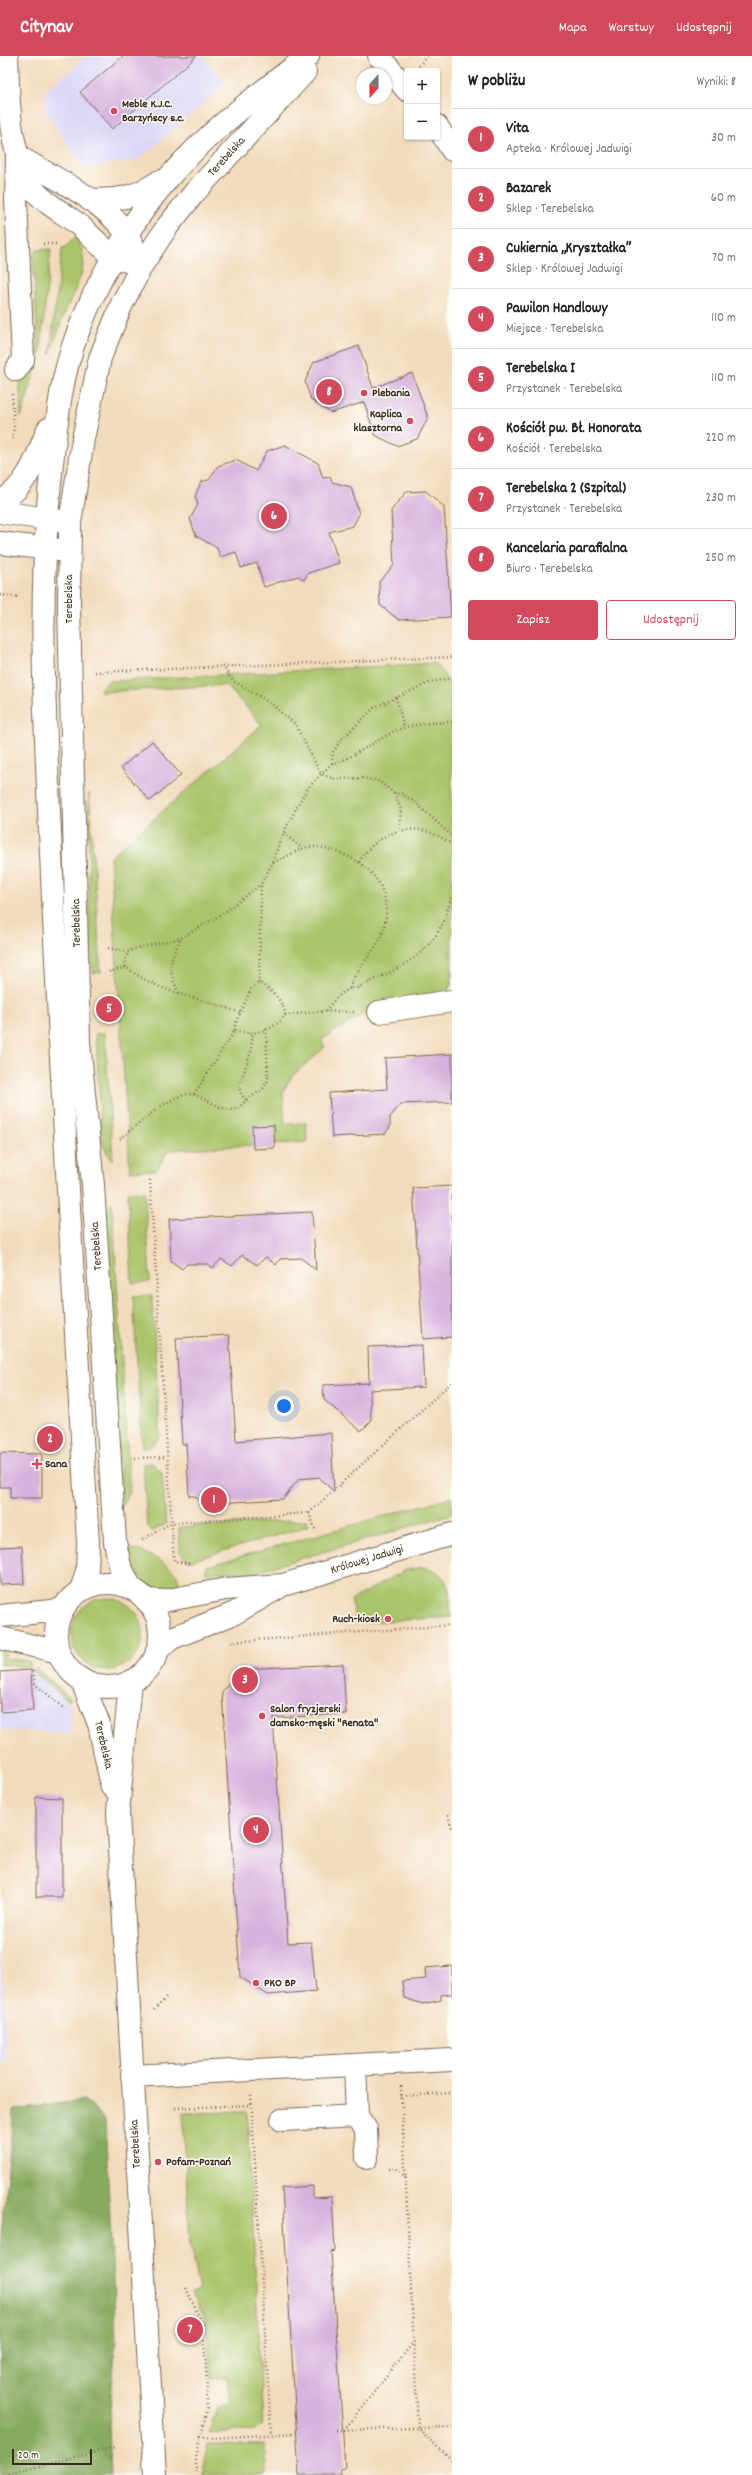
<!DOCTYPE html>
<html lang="pl">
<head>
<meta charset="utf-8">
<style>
	body { margin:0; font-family:Dekko,sans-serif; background:#f6f6f6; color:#202124 }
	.controls { position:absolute; right:12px; top:12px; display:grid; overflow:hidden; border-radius:4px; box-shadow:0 1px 3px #0004 }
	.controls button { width:36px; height:36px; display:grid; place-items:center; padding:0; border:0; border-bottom:1px solid #e0e0e0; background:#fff; color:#202124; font:20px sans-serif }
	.compass { position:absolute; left:356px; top:12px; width:36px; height:36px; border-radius:50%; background:#fff; box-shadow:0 1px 3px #0004; rotate:200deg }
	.scale { position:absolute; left:12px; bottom:10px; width:80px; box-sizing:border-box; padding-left:4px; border:2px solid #3b2a1e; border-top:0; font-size:11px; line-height:14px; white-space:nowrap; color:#3b2a1e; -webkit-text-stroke:3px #fdfcf7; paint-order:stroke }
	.you { position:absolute; left:284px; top:1350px; width:14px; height:14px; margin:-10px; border:3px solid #fff; border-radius:50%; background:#1a73e8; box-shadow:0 0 0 6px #1a73e833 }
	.badge { display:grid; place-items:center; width:26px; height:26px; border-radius:50%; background:#d1495b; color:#fff; font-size:13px; font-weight:700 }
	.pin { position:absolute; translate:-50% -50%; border:2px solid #fff; box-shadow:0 1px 4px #0006 }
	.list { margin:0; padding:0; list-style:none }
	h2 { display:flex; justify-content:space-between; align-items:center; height:52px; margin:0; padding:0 16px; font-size:17px }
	h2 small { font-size:13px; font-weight:400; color:#757577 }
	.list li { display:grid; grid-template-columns:26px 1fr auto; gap:12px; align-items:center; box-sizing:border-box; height:60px; padding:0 16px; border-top:1px solid #e0e0e0 }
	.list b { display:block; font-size:15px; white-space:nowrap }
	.list p { margin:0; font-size:13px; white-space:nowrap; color:#757577 }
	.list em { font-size:13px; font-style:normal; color:#757577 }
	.actions { display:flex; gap:8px; padding:12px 16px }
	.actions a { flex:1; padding:9px 0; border:1px solid #d1495b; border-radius:4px; text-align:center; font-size:14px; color:#d1495b }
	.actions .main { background:#d1495b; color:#fff }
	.map { position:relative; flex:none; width:452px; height:2419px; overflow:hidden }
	header { display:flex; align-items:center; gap:24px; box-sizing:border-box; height:56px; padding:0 20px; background:#d1495b; color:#fff }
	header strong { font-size:19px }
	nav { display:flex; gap:22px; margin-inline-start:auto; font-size:14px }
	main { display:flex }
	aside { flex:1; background:#fff }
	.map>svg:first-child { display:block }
</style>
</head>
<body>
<header>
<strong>Citynav</strong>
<nav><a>Mapa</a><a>Warstwy</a><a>Udostępnij</a></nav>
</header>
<main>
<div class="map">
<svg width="452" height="2419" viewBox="0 0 452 2419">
	<rect width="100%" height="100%" fill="#fdfcf7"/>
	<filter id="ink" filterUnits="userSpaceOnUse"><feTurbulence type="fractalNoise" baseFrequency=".025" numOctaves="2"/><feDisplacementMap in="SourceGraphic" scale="8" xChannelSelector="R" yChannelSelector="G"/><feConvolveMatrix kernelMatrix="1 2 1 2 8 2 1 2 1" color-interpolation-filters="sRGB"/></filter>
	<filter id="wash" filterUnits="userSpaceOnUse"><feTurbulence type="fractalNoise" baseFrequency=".012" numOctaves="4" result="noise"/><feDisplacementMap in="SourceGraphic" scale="16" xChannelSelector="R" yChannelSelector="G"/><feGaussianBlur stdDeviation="0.9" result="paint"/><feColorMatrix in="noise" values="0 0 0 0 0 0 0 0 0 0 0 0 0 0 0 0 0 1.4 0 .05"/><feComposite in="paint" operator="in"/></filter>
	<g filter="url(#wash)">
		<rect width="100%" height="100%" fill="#f2dbbc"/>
		<!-- built -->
		<g fill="#dbd6f7">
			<path d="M 86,0 L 203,0 L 227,28 L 138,104 L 84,112 L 46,56 L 45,35 Z"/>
			<path d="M 31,1614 L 70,1647 L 71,1677 L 0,1674 L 0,1615 Z"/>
			<path d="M 0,1884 L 7,2006 L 0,2006 Z"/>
		</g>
		<!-- green -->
		<g fill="#aac46a" stroke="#727744">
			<path d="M 75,181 C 94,207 76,229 66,254 C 60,268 56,283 50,298 L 62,192 L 66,191 Z"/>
			<path d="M 51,193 L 40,299 L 21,361 L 19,321 L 33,307 L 38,294 L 33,198 L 37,194 Z"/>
			<path d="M 436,607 L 451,629 L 452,642 L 452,925 L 446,939 L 378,949 L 321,984 L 325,991 L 293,1019 L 287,1028 L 283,1037 L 285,1068 L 306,1067 L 307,1086 L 168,1094 L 157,1114 L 130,1115 L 110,801 L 262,669 L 226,629 L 101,636 L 100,633 L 108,625 L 112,625 Z"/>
			<path d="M 89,737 L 101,916 L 93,917 L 89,853 Z"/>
			<path d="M 105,977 L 113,1104 L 107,1097 L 101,1082 L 96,978 Z"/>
			<path d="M 145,1135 L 150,1226 L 132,1227 L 128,1136 Z"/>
			<path d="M 112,1146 L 130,1436 L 122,1450 L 105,1175 L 107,1157 Z"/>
			<path d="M 152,1239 L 160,1380 L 151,1391 L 142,1391 L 133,1240 Z"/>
			<path d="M 152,1407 L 162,1417 L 166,1468 L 153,1475 L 147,1471 L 143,1408 Z"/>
			<path d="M 452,1441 L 452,1458 L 252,1517 L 205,1516 L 207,1510 Z"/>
			<path d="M 306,1464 L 308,1470 L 193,1504 L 187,1504 L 180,1496 L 179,1471 Z"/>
			<path d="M 126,1493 C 139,1492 167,1506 175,1517 C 179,1522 180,1529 181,1535 C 146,1535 137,1525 126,1493 Z"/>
			<path d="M 424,1511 C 452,1518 449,1536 451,1561 L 356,1567 L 351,1544 L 406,1514 Z"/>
			<circle cx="107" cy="1578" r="36"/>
			<path d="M 0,1591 L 6,1592 L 5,1602 L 27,1605 L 30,1607 L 31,1614 L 28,1611 L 0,1608 Z"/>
			<path d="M 36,1612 L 71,1643 L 67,1644 L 34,1616 Z"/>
			<path d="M 247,2056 L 263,2369 L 254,2374 L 209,2377 L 217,2352 L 230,2346 L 227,2321 L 211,2322 L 207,2268 L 192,2237 L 199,2235 L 190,2189 L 183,2057 Z"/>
			<path d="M 208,2388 L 265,2389 L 266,2419 L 203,2419 L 203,2409 Z"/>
		</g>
		<!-- forest -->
		<path fill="#87aa5e" stroke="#616a3e" d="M 84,2044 L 105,2064 L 116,2283 L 109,2368 L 111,2419 L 0,2419 L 0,2189 L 14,2054 Z"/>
		<g id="blocks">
			<!-- building -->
			<g fill="#d8b2de">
				<path d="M 123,0 L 197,0 L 112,73 L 80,36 Z"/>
				<path d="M 359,290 L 373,332 L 412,317 L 428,362 L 417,383 L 397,390 L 375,379 L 364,346 L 331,357 L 311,344 L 305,326 L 314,306 Z"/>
				<path d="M 285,389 L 318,407 L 323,422 L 330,421 L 332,426 L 351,431 L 359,458 L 353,470 L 329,476 L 339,507 L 308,517 L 304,524 L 298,520 L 264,531 L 257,507 L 241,512 L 236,496 L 220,501 L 217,492 L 196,480 L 190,463 L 198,448 L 195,440 L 201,426 L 209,424 L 218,410 L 236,404 L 256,415 L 267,395 Z"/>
				<path d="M 426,435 L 444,451 L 451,561 L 399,564 L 380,549 L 379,526 L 394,509 L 391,455 L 406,436 Z"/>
				<path d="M 152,685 L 181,719 L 150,745 L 121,712 Z"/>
				<path d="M 452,998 L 452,1046 L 401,1048 L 390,1061 L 390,1071 L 385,1078 L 332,1081 L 329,1037 L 387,1033 L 385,1002 Z"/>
				<path d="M 274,1069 L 275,1092 L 253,1093 L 252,1070 Z"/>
				<path d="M 452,1130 L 452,1281 L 423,1283 L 413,1132 Z"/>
				<path d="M 312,1156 L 316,1214 L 301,1202 L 280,1203 L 276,1209 L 266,1201 L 257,1209 L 242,1199 L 232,1210 L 221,1203 L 213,1212 L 207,1208 L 187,1208 L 182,1213 L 171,1205 L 169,1163 Z"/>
				<path d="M 229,1279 L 236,1385 L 331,1377 L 334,1436 L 319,1421 L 299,1423 L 283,1443 L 202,1448 L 195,1440 L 189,1440 L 186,1388 L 182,1388 L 176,1282 Z"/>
				<path d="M 422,1289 L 424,1331 L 370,1334 L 371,1365 L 361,1375 L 324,1344 L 323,1329 L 369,1327 L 368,1291 Z"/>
				<path d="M 0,1397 L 42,1398 L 42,1442 L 10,1442 L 10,1431 L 0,1431 Z"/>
				<path d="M 22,1490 L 24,1528 L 0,1529 L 0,1491 Z"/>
				<path d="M 343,1608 L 346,1658 L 273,1662 L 288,1887 L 311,1886 L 316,1935 L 268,1939 L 240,1921 L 222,1636 L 241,1613 Z"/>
				<path d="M 31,1614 L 33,1654 L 0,1656 L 0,1616 Z"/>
				<path d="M 36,1741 L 62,1742 L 62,1841 L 36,1841 Z"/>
				<path d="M 452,1910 L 452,1938 L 441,1939 L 441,1944 L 423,1948 L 404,1942 L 402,1925 L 426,1923 L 425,1912 Z"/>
				<path d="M 313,2130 L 313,2142 L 332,2141 L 335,2195 L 331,2196 L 345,2412 L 340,2413 L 341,2419 L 299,2419 L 282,2132 Z"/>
			</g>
		</g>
	</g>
	<g filter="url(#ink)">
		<use href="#blocks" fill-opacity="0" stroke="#7b6855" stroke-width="1"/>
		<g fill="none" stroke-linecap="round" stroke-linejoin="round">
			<!-- minor casing -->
			<g stroke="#7b6855" stroke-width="24">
				<g id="minor">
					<path d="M 7,0 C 9,47 7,95 35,135 C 44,147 67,159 79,169 C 94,182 107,200 127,205"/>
					<path d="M 379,0 L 407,34"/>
					<path d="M 437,70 L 452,94"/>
					<path d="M 18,100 C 57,125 112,146 133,189"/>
					<path d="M 90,144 C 120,144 134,142 160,125"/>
					<path d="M 16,314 L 23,304 L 16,144 L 17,101"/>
					<path d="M 0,446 C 28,430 37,401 48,373"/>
					<path d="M 0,456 L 60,465"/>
					<path d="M 0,487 L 58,494"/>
					<path d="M 379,956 L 452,945"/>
					<circle cx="108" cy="1579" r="52"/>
					<path d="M 131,1532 L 120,1510 L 115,1486 L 93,1129 L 79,986 L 69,549 L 70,467 L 83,383 L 100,302 L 121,250 L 142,209 L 167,171 L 195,136 L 305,16"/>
					<path d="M 81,1534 L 87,1515 L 88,1487 C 75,1257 61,1027 51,797 C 45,668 37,537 52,408 C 57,363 61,319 78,276 C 99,220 131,166 170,120 C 210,74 260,37 308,0"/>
					<path d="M 146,1544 L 163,1545 L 226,1533 L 283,1529 L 452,1478"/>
					<path d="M 0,1560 L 62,1554"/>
					<path d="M 0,1582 L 59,1596"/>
					<path d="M 157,1594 L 172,1582 L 235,1557 L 278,1532"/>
					<path d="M 81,1623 L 99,1668 L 112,1731"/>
					<path d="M 130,1626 L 118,1757 L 155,2419"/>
					<path d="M 132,2020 L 452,2004"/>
					<path d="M 357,2060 L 366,2073 L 367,2102"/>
					<path d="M 282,2064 L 357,2060 L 355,2009"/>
				</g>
			</g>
			<!-- path -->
			<g stroke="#7b6855" stroke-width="2.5" stroke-dasharray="1 3" stroke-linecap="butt">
				<path d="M 419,10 L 427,0"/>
				<path d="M 43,188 L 57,188"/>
				<path d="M 12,338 L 14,370 L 12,385"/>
				<path d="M 0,539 L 18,541"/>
				<path d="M 225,613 L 229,620 L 235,626 L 270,647 L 295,668 L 321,718 L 335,723 L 363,722 L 379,725 L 394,737 L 402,738 L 416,747 L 452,780"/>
				<path d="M 95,616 L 452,601"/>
				<path d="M 396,641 L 404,672"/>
				<path d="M 332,707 C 343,708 383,680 397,674 C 414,668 435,666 452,666"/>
				<path d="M 394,737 L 401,753 L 399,775"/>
				<path d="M 284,777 L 301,792"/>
				<path d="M 273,806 C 286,803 297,792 309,791 C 323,790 335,795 347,800 C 382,816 395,848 380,883 C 373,898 352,917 350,932"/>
				<path d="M 359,806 C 373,782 401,767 429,776 C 437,779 445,784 452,788"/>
				<path d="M 108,892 L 129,896 L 133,893 L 181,882 L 225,856 L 261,828"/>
				<path d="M 126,911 L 125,904 L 129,896"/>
				<path d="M 109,916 L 126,911 C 159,938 201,941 240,957"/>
				<path d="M 259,927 L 261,828 L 273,806 L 280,784 L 301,743 L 308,732 L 332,707 L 333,696 L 342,683 L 374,652 L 431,626 L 452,622"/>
				<path d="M 179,937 C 167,913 169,905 181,882"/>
				<path d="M 326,955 C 333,945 343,932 357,932 C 388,917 423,905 440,872 C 446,863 448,851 452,841"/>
				<path d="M 285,959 L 326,955 L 356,956"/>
				<path d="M 235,974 C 251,981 276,974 285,959 C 286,947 268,931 259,927"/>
				<path d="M 194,1038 L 235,974 L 235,969 L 251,933 L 259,927"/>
				<path d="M 246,1044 L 241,1038 L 239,1030 L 251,996 L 253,976"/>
				<path d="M 120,1083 C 135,1071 176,1032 195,1039 C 209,1043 223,1057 238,1053 L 246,1044 L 263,1033 L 268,1024 L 266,973"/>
				<path d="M 150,1124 L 174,1505 L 192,1508"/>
				<path d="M 135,1402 L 167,1401"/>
				<path d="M 309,1457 L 452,1326"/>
				<path d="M 142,1484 L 171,1467 L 309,1457 L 315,1473"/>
				<path d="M 231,1586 L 452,1569"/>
				<path d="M 33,1615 L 35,1628 L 65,1653"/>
				<path d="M 448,1759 L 452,1772"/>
				<path d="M 154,1954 L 168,1940"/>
				<path d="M 401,2030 L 418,2372 L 452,2371"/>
				<path d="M 251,2039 L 271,2378"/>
				<path d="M 401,2040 L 452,2037"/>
				<path d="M 175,2052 L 251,2049"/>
				<path d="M 389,2112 L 396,2112 L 406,2122"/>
				<path d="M 186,2232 L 203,2269 L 207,2330 L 207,2353 L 196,2401 L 196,2419"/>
				<path d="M 336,2374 L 418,2372 L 452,2405"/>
				<path d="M 344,2374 L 413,2287"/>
				<path d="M 200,2380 L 213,2382 L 297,2377"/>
				<path d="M 4,2419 L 115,2391"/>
			</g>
			<!-- minor -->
			<use href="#minor" stroke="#fff" stroke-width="22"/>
		</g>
	</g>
	<!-- markers -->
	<g fill="#d1495b" stroke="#fdfcf7" stroke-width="1.5">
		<circle cx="114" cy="55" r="4"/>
		<circle cx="364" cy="337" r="4"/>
		<circle cx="410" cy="365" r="4"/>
		<path d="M35 1402h4v4h4v4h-4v4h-4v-4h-4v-4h4z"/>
		<circle cx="388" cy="1563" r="4"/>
		<circle cx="262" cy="1660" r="4"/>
		<circle cx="256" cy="1927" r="4"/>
		<circle cx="158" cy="2106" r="4"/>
	</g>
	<g text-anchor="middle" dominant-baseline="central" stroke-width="3" stroke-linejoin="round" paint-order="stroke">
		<!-- poi labels -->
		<g font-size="12" font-weight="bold" fill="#3b2a1e" stroke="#fdfcf7" text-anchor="start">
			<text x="122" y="48">Meble K.J.C.<tspan x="122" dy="14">Barzyńscy s.c.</tspan></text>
			<text x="372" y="337">Plebania</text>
			<text x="402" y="358" text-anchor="end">Kaplica<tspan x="402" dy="14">klasztorna</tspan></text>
			<text x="45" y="1408">Sana</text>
			<text x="380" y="1563" text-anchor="end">Ruch-kiosk</text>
			<text x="270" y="1653">Salon fryzjerski<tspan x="270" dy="14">damsko-męski "Renata"</tspan></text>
			<text x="264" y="1927">PKO BP</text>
			<text x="166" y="2106">Pofam-Poznań</text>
		</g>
		<!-- street labels -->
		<g font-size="12" fill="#3b2a1e" stroke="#fdfcf7">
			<text transform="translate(227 101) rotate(-48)">Terebelska</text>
			<text transform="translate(69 543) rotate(-90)">Terebelska</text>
			<text transform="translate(77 867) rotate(-91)">Terebelska</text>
			<text transform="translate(97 1190) rotate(-94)">Terebelska</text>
			<text transform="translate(367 1504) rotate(-17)">Królowej Jadwigi</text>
			<text transform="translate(103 1689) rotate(77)">Terebelska</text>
			<text transform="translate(136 2088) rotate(-93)">Terebelska</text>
		</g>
	</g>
</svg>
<div class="controls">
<button>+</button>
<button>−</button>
</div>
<svg class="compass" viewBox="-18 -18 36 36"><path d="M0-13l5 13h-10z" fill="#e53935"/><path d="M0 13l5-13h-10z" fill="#757577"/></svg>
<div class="scale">20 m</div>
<div class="you"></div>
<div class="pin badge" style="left:214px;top:1444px">1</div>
<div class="pin badge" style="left:50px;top:1383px">2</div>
<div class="pin badge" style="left:245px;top:1624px">3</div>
<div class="pin badge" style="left:256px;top:1774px">4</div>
<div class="pin badge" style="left:109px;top:953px">5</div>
<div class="pin badge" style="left:274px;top:460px">6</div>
<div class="pin badge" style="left:190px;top:2274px">7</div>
<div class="pin badge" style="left:329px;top:336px">8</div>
</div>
<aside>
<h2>W pobliżu<small>Wyniki: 8</small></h2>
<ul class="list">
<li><span class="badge">1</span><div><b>Vita</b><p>Apteka · Królowej Jadwigi</p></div><em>30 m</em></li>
<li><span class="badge">2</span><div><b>Bazarek</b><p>Sklep · Terebelska</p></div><em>60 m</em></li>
<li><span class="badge">3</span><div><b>Cukiernia „Kryształka”</b><p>Sklep · Królowej Jadwigi</p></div><em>70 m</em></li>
<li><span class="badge">4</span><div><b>Pawilon Handlowy</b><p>Miejsce · Terebelska</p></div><em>110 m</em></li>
<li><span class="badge">5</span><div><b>Terebelska I</b><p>Przystanek · Terebelska</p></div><em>110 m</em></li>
<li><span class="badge">6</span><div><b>Kościół pw. Bł. Honorata</b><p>Kościół · Terebelska</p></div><em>220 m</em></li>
<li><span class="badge">7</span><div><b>Terebelska 2 (Szpital)</b><p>Przystanek · Terebelska</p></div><em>230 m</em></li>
<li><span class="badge">8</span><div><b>Kancelaria parafialna</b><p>Biuro · Terebelska</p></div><em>250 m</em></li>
</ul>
<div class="actions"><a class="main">Zapisz</a><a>Udostępnij</a></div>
</aside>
</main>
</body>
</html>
